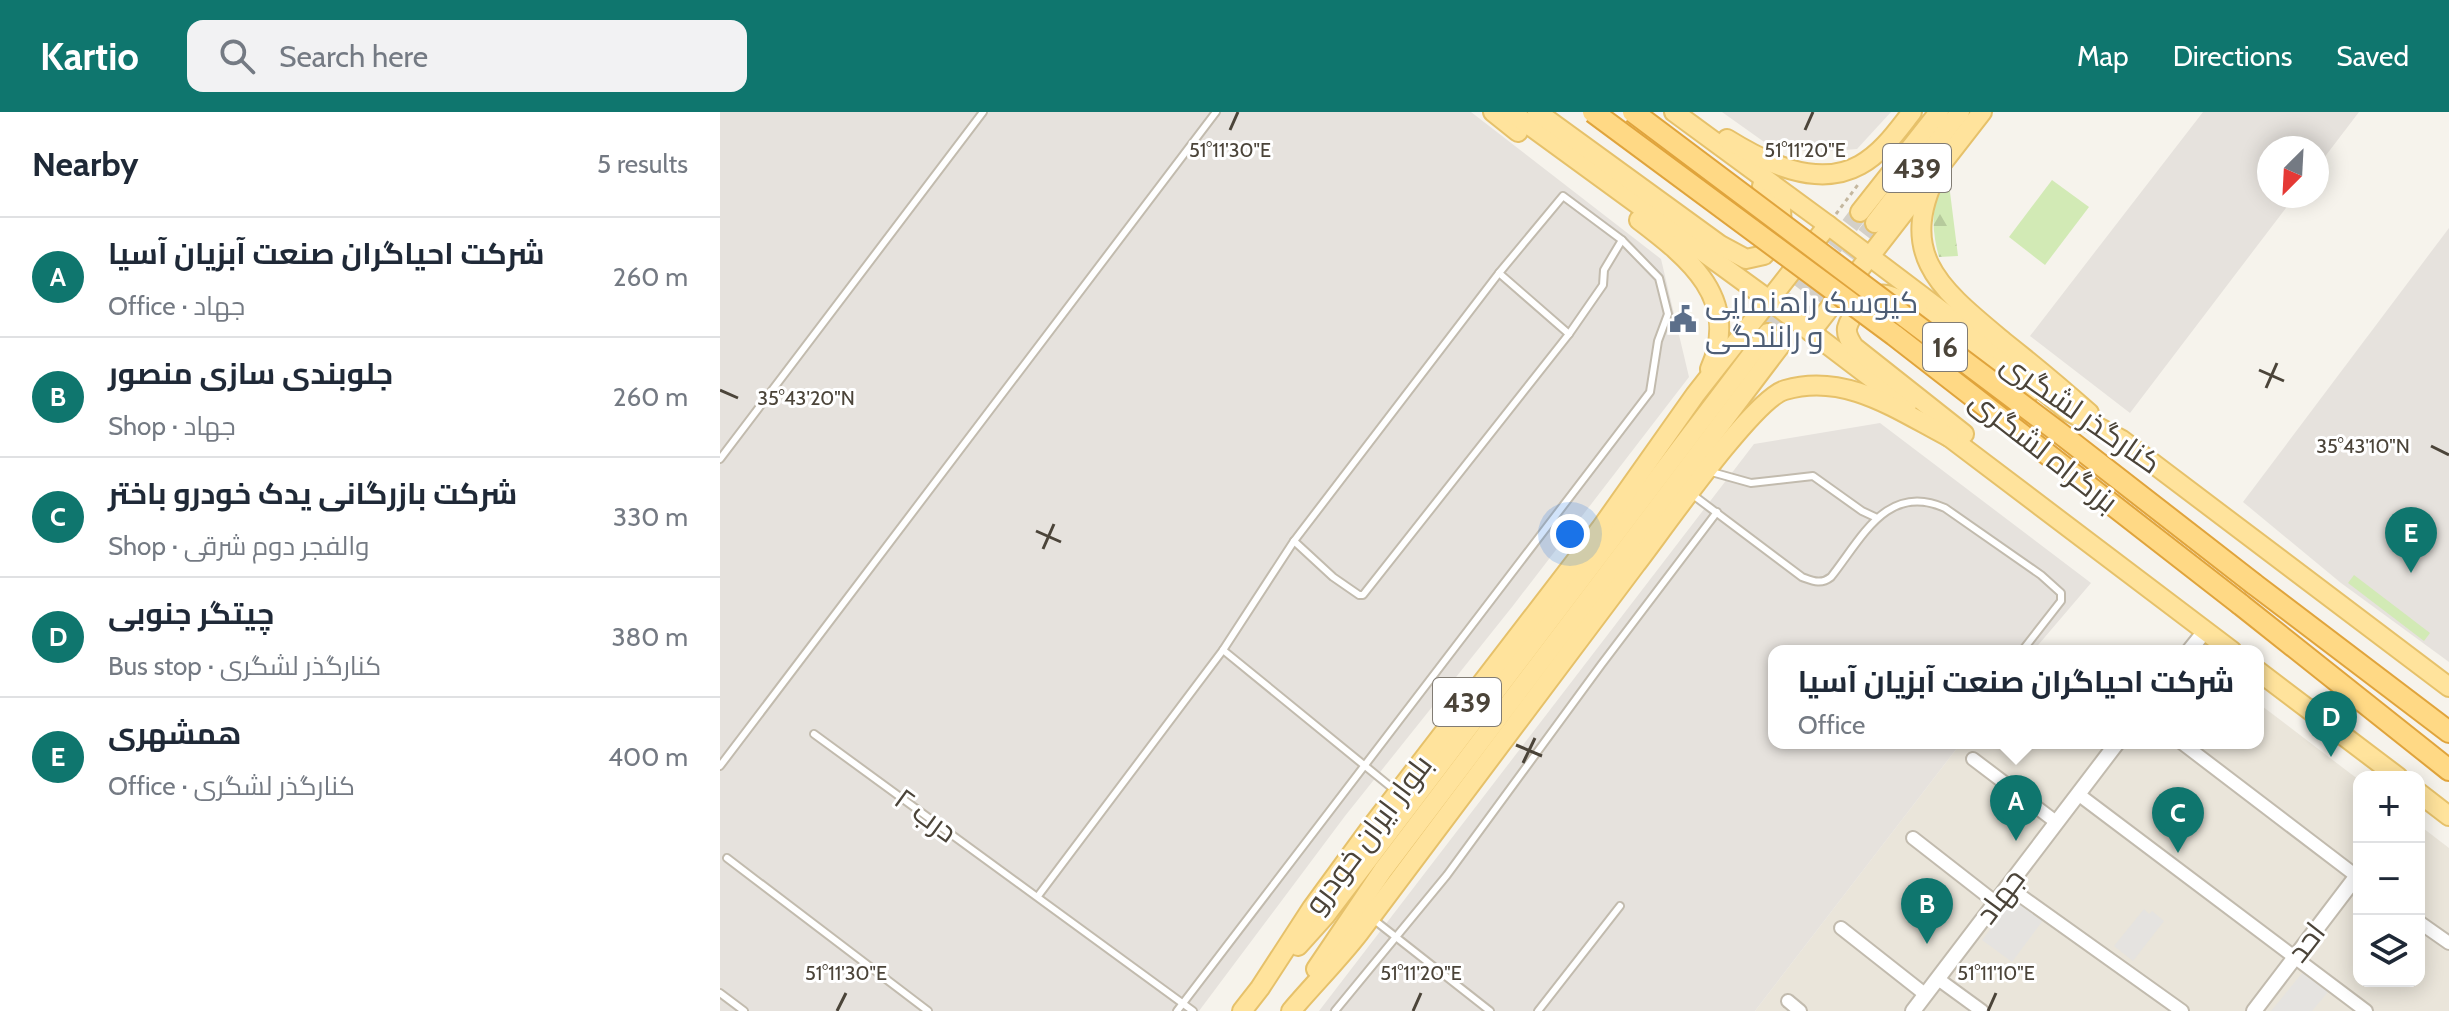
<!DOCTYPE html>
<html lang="en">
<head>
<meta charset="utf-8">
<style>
	body { margin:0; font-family:Cabin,Cairo,sans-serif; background:#f2f2f3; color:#1f2937 }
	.controls { position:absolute; right:24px; bottom:24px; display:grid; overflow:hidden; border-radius:16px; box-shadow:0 4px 20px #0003 }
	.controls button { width:72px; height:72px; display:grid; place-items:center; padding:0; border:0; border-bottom:2px solid #e0e1e3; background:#fff; color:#1f2937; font:40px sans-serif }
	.compass { position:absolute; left:1537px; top:24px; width:72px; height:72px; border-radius:50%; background:#fff; box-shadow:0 4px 20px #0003; rotate:204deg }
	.you { position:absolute; left:850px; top:422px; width:28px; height:28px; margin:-20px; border:6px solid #fff; border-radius:50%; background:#1a73e8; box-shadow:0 0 0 12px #1a73e833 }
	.badge { display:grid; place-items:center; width:52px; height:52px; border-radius:50%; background:#0f766e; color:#fff; font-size:26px; font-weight:700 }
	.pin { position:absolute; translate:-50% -66px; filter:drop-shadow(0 2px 4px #0008) }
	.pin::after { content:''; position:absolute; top:42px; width:28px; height:24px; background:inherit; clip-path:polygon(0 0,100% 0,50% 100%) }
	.popup { position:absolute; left:1048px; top:533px; width:496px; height:104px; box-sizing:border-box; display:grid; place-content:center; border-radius:16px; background:#fff; filter:drop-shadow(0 2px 6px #0005); font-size:26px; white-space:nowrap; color:#747a83 }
	.popup b { font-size:30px; color:#1f2937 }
	.popup::after { content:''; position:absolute; left:50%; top:100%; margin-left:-16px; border:16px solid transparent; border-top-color:#fff }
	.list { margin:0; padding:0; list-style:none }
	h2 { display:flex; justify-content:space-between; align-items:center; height:104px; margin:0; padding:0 32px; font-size:34px }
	h2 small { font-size:26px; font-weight:400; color:#747a83 }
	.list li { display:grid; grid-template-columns:52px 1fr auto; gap:24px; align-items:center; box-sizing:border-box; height:120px; padding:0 32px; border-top:2px solid #e0e1e3 }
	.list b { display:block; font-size:30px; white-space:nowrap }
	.list p { margin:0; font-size:26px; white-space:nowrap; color:#747a83 }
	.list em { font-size:26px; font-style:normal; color:#747a83 }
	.icon { flex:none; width:44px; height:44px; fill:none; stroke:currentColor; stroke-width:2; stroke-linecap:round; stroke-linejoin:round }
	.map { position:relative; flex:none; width:1729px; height:899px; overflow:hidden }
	header { display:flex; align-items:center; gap:48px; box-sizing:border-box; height:112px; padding:0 40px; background:#0f766e; color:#fff }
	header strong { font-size:38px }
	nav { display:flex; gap:44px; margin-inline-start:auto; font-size:28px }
	.search { width:560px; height:72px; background:#f2f2f3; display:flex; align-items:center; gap:20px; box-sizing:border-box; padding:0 28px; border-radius:16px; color:#747a83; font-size:30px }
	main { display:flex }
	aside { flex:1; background:#fff }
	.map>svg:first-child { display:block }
</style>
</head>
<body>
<header>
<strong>Kartio</strong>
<div class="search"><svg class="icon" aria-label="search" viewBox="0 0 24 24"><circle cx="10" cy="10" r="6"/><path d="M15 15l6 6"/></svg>Search here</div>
<nav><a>Map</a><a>Directions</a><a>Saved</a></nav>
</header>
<main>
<aside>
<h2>Nearby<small>5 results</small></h2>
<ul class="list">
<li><span class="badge">A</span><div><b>شرکت احیاگران صنعت آبزیان آسیا</b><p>Office · جهاد</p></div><em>260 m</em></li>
<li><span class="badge">B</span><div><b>جلوبندی سازی منصور</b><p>Shop · جهاد</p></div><em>260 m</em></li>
<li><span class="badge">C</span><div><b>شرکت بازرگانی یدک خودرو باختر</b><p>Shop · والفجر دوم شرقی</p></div><em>330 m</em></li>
<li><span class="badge">D</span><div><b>چیتگر جنوبی</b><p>Bus stop · کنارگذر لشگری</p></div><em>380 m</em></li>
<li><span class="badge">E</span><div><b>همشهری</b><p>Office · کنارگذر لشگری</p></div><em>400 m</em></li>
</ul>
</aside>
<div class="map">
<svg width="1729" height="899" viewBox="0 0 1729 899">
	<defs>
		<pattern id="forest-firs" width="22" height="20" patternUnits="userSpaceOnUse" patternTransform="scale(2)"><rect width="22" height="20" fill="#d2eab5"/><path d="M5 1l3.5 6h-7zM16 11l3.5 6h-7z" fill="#b6ca9c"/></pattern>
	</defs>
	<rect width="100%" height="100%" fill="#f6f3ec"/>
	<!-- residential -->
	<path fill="#eae5da" d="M 1538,591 L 1639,668 L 1639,869 L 1699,869 L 1699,713 L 1729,736 L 1729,899 L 1035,899 L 1241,631 L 1538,631 Z"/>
	<!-- industrial -->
	<g fill="#e6e2dd">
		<path d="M 0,0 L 751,0 L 941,147 L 969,265 L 792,495 L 625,704 L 479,899 L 0,899 Z"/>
		<path d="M 1002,0 L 1171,0 L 1137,37 L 1100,40 L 1054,37 Z"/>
		<path d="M 1483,0 L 1639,0 L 1597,55 L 1597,36 L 1549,36 L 1549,84 L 1575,84 L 1410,301 L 1310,224 Z"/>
		<path d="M 1729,116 L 1729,550 L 1621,471 L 1523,390 Z"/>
		<path d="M 1160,311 L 1371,471 L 1313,539 L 1054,539 L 1054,631 L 1241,631 L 1035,899 L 599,899 L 1034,332 Z"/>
	</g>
	<!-- green -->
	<g fill="#d2eab5">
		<path d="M 1332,68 L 1369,95 L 1325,153 L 1289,125 Z"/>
		<path d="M 1634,463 L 1710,521 L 1704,529 L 1628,471 Z"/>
	</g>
	<!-- forest -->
	<path fill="url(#forest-firs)" d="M 1228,64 L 1238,144 L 1219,145 C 1211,117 1210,87 1228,64 Z"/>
	<!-- parking -->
	<g fill="#e5e3e0">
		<path d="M 1295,785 L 1324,807 L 1292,850 L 1262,828 Z"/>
		<path d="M 1424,797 L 1429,802 L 1432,799 L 1444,809 L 1413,849 L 1394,834 Z"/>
		<path d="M 1583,860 L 1608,880 L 1592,899 L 1551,899 Z"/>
	</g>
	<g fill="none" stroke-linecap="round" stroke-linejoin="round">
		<!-- primary-tunnel -->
		<g stroke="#d4d0c8" stroke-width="18" stroke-dasharray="18 9" stroke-linecap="butt">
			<path d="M 1048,221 L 1140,100"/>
			<path d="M 1063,230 L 1155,111"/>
		</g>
		<!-- service casing -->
		<g stroke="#c2bbae" stroke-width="10">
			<g id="service">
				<path d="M 779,161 L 849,222"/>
				<path d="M 0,347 L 263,0"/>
				<path d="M 988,359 L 1031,371 L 1093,364 L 1142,399 L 1157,406"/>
				<path d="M 973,383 L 1082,465 C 1093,469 1101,473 1111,465 C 1142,426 1167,370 1225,396 L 1321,463 L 1341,481 L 1341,489 L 1302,539"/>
				<path d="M 574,429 L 613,465 L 639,483 L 643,483 L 849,222 L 883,173 L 884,158 L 902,128"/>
				<path d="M 503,538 L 677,680"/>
				<path d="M 94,622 L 473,899"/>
				<path d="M 0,654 L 496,0"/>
				<path d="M 7,746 L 208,899"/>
				<path d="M 318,784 L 503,538 L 574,429 L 779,161 L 843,84 L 902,128 L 939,166 L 948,202 L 938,229 L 930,280 L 457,899"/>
				<path d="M 653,807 L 770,899"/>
				<path d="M 0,881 L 24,899"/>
				<path d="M 615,899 L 727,763 L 881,553 L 997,400"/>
				<path d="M 818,899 L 900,794"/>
			</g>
		</g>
		<!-- minor casing -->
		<g stroke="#c2bbae" stroke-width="16">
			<g id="minor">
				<path d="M 1462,631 L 1639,766"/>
				<path d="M 1253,647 L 1336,710"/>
				<path d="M 1358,682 L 1646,899"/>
				<path d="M 1193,726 L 1275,790"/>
				<path d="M 1287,774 L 1462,899"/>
				<path d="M 1699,810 L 1729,831"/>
				<path d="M 1121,816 L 1206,883"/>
				<path d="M 1218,867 L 1262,899"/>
				<path d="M 1068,889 L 1080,899"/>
			</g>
		</g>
		<!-- tertiary casing -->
		<g stroke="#c2bbae" stroke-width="18">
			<g id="tertiary">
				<path d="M 1469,539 L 1485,519"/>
				<path d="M 1193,899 L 1397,631"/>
				<path d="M 1534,899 L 1639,761"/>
			</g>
		</g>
		<!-- primary casing -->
		<g stroke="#e6c16a" stroke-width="22">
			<g id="primary">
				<path d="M 773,0 L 798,20"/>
				<path d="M 791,0 L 1049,188 L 1187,293"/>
				<path d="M 817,0 L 1000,133 L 1026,147 L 1044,143 L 1062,118 L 1061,96 L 1042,74"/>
				<path d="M 954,0 L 1108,113 L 1272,237 L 1348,299 L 1402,328 L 1729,575"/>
				<path d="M 1007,27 C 1044,50 1097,77 1140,53 C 1162,41 1177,19 1192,0"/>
				<path d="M 1221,53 C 1174,141 1218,175 1283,229 C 1312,252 1341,276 1369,301"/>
				<path d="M 1140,100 L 1219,0"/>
				<path d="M 919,108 C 969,146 1021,187 990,257"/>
				<path d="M 1155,111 L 1240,0"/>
				<path d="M 1091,220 L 1262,0"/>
				<path d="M 1220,318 L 1512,539"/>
				<path d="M 1244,322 L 1134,235 C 1130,229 1126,223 1127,216 C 1130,204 1146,185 1159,183 C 1166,181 1172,185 1179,187 L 1298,274 L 1310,280"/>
				<path d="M 1538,559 L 1678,665"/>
				<path d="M 1699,681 L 1729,704"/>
				<path d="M 578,834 L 605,804 L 1048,221"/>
				<path d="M 596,857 L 663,758 L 1063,230"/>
				<path d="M 522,899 L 540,876 L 592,796 L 649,718 L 881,416 L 975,283 L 1108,113"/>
				<path d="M 571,899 C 593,873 618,848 639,821 C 732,698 824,575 916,452 C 941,420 1033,287 1065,278 C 1125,260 1177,298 1229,325"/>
			</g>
		</g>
		<!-- trunk casing -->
		<g stroke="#e0a43c" stroke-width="24">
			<g id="trunk">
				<path d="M 1534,472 L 1729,620"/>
				<path d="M 1520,492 L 1729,658"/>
			</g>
		</g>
		<!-- path -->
		<path stroke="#c4b79f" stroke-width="3" stroke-dasharray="4 4" stroke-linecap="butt" d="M 1116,102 L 1140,70"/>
		<!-- service -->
		<use href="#service" stroke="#fff" stroke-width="6"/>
		<!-- minor -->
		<use href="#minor" stroke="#fff" stroke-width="12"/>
		<!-- tertiary -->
		<use href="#tertiary" stroke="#fff" stroke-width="14"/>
		<!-- primary -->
		<use href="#primary" stroke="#ffe39c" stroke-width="18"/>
		<!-- trunk -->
		<use href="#trunk" stroke="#ffd985" stroke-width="20"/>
		<!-- trunk-bridge casing -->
		<g stroke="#e0a43c" stroke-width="24" stroke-linecap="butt">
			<g id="trunk-bridge">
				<path d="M 873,0 L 1174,223 L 1520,492"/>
				<path d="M 913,0 L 1341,322 L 1534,472"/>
			</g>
		</g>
		<!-- trunk-bridge -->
		<use href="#trunk-bridge" stroke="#ffd985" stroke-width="20"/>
	</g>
	<!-- ticks -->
	<path fill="none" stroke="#4b4439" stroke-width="3" d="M 510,18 L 518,0M 1085,18 L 1093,0M 1539,258 L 1564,269M 1546,276 L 1557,251M 0,278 L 18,286M 1711,334 L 1729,343M 316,419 L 341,430M 323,437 L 334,412M 796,633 L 822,644M 803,651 L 815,626M 117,899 L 126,881M 693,899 L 701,881M 1268,899 L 1276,881"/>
	<!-- icons -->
	<defs>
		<g id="civic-bare" transform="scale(2.16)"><path d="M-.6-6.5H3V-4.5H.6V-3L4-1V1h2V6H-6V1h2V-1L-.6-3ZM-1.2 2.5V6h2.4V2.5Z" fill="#5c6f8a" stroke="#fff" stroke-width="2.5" paint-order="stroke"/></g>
	</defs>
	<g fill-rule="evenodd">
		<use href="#civic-bare" x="963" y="207"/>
	</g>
	<g text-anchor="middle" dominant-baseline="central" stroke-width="6" stroke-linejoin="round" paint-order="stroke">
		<!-- shield labels -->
		<g fill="#fff" stroke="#817c74" stroke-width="2">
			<rect x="1163" y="32" width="68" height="48" rx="6"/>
			<rect x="1203" y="211" width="44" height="48" rx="6"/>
			<rect x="713" y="566" width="68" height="48" rx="6"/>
		</g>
		<g font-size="28" font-weight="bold" fill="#4b4439">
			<text x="1197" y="56">439</text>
			<text x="1225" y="235">16</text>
			<text x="747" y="590">439</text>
		</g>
		<!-- service labels -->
		<g font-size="30" fill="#4e5e75" stroke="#fff" text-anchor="start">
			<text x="985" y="190">کیوسک راهنمایی<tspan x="985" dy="34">و رانندگی</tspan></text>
		</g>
		<!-- street labels -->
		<g font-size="30" fill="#4b4439" stroke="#fff">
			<text transform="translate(1361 301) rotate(35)">کنارگذر لشگری</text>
			<text transform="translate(1324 339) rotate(38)">بزرگراه لشگری</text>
			<text transform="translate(206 703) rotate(36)">درب ۲</text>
			<text transform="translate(648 722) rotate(-53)">بلوار ایران خودرو</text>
			<text transform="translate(1280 784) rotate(-53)">جهاد</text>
			<text transform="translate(1586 830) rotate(-52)">احد</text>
		</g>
	</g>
	<g font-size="20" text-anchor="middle" fill="#4b4439" stroke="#fff" stroke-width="6" stroke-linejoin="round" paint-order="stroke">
		<text x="510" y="45">51°11'30"E</text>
		<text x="1085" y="45">51°11'20"E</text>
		<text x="86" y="293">35°43'20"N</text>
		<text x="1643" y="341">35°43'10"N</text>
		<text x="126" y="868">51°11'30"E</text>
		<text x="701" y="868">51°11'20"E</text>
		<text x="1276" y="868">51°11'10"E</text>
	</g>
</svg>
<div class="controls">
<button>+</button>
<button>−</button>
<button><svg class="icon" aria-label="layers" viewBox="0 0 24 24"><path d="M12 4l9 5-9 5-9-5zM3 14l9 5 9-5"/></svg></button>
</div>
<svg class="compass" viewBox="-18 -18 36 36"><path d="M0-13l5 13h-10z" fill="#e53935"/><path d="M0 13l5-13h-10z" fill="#747a83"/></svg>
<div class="you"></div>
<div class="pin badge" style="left:1296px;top:729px">A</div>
<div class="popup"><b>شرکت احیاگران صنعت آبزیان آسیا</b>Office</div>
<div class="pin badge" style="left:1207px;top:832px">B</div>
<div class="pin badge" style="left:1458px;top:741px">C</div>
<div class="pin badge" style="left:1611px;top:645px">D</div>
<div class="pin badge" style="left:1691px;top:461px">E</div>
</div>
</main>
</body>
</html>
